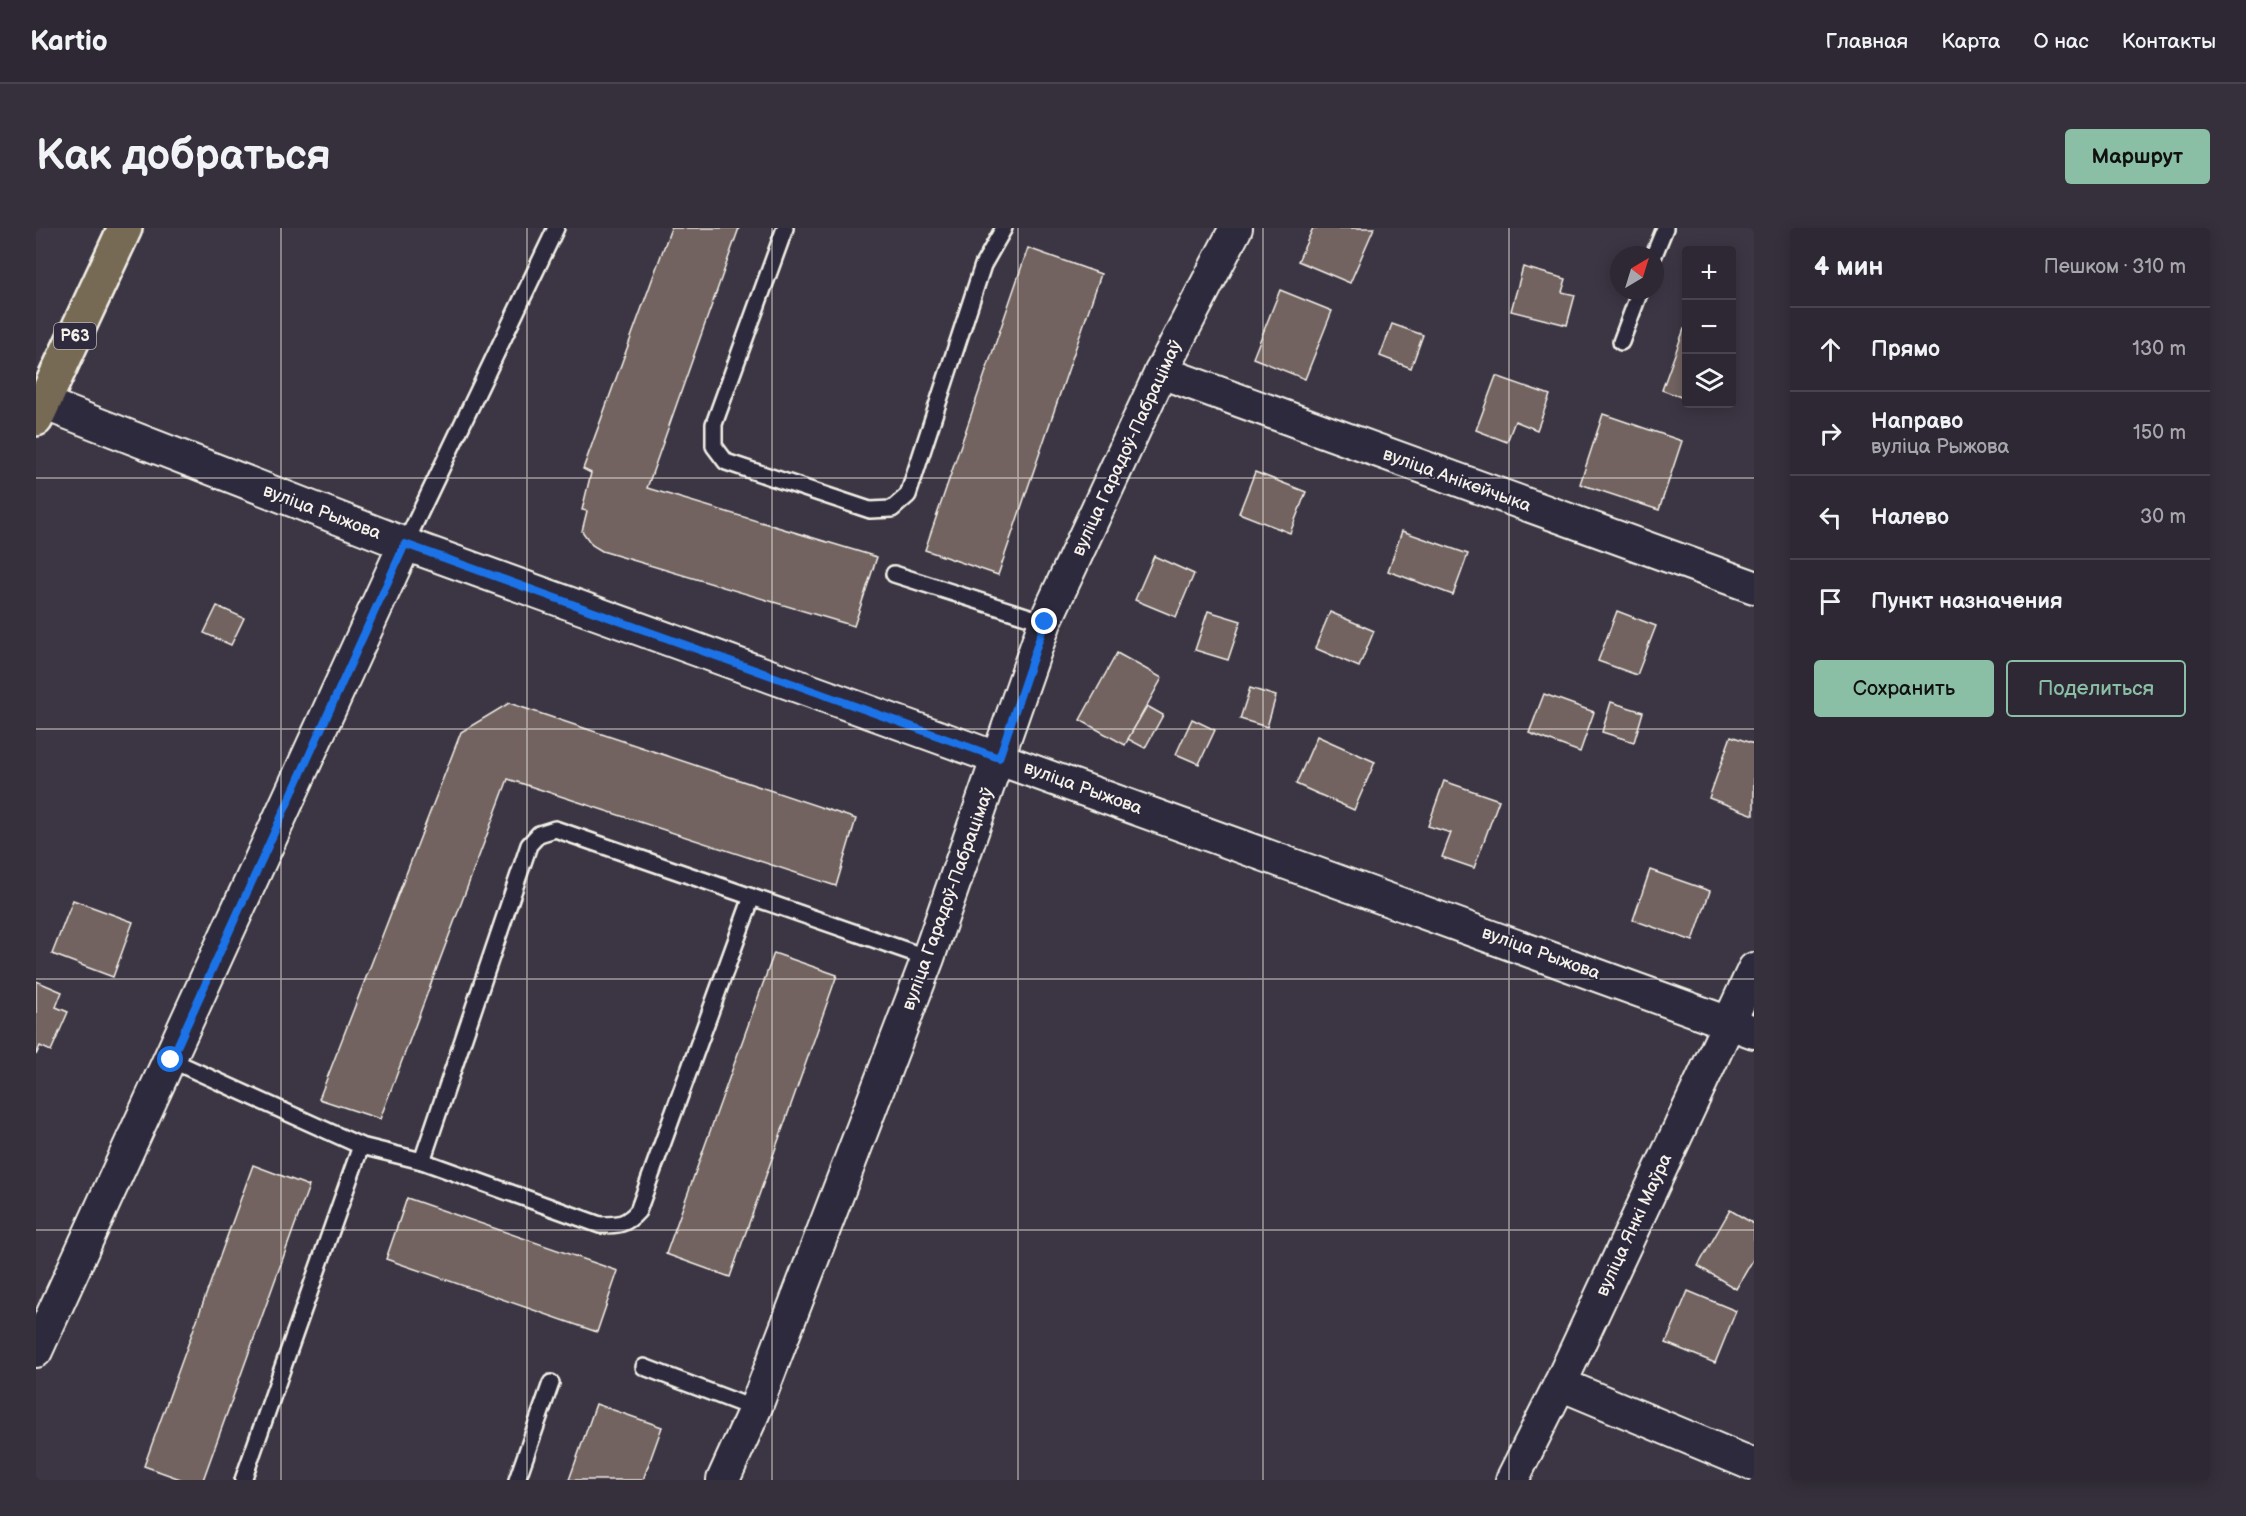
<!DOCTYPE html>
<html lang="ru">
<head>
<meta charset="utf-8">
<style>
	body { margin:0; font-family:"Balsamiq Sans",sans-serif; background:#35303b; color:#f1f3f6 }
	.controls { position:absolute; right:18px; top:18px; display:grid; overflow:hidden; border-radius:6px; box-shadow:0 3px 15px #0003 }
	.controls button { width:54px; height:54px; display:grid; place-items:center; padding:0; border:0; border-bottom:2px solid #48444e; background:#2d2833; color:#f1f3f6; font:30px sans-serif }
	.compass { position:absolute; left:1574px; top:18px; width:54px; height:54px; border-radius:50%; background:#2d2833; box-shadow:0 3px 15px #0003; rotate:38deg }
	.stop { position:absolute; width:18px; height:18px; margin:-14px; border:4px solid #1a73e8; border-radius:50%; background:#fff }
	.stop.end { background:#1a73e8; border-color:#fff; box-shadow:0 2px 6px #0008 }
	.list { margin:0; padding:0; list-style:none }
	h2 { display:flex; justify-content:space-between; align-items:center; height:78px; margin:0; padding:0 24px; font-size:26px }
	h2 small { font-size:20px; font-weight:400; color:#a7a6ac }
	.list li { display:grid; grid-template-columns:39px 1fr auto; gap:18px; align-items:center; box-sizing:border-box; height:84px; padding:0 24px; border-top:2px solid #48444e }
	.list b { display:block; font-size:22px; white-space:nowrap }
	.list p { margin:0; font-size:20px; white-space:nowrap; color:#a7a6ac }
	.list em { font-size:20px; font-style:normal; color:#a7a6ac }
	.actions { display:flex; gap:12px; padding:18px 24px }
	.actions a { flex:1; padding:14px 0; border:2px solid #8abfa5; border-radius:6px; text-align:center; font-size:21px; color:#8abfa5 }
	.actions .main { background:#8abfa5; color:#111 }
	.icon { flex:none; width:33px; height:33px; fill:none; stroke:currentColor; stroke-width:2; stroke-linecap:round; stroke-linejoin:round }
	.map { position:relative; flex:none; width:1718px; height:1252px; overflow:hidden; border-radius:6px }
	header { display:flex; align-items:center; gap:36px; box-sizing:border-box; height:84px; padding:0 30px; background:#2d2833; border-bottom:2px solid #48444e }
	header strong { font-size:28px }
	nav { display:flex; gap:33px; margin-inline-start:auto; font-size:21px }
	.intro { display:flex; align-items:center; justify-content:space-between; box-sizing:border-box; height:144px; padding:0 36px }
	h1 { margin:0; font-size:42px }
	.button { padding:15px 27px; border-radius:6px; background:#8abfa5; color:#111; font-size:21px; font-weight:700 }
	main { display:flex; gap:36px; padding:0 36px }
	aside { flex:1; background:#2d2833; border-radius:6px; box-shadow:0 3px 15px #0003 }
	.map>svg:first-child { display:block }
</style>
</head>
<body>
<header>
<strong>Kartio</strong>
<nav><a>Главная</a><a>Карта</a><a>О нас</a><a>Контакты</a></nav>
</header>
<div class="intro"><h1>Как добраться</h1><a class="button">Маршрут</a></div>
<main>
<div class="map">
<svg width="1718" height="1252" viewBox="0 0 1718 1252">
	<rect width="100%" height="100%" fill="#3c3644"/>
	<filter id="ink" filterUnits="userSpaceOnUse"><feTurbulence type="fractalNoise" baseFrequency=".0167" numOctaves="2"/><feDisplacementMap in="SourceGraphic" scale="12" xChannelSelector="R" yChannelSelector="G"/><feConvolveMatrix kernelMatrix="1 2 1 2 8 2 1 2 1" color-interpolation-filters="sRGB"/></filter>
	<g filter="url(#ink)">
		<!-- building -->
		<g fill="#726460" stroke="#f4f1e8" stroke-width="1.5">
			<path d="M 635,0 L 703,0 L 611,260 L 841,329 L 818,398 L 566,323 L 556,317 L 546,303 L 551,283 L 546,282 L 555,245 L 547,241 Z"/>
			<path d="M 1277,0 L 1338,0 L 1314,55 L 1262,33 Z"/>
			<path d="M 992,20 L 1065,46 L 962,347 L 889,322 Z"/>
			<path d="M 1487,39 L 1530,51 L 1526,64 L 1539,67 L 1531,97 L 1475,83 Z"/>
			<path d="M 1244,62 L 1296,83 L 1269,151 L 1217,130 Z"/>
			<path d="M 1356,96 L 1387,107 L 1375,140 L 1344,128 Z"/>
			<path d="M 1648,101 L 1650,102 L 1650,171 L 1626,162 Z"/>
			<path d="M 1460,148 L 1514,167 L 1501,202 L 1479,193 L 1471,214 L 1440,202 Z"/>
			<path d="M 1567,186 L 1646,213 L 1623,282 L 1544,256 Z"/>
			<path d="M 1219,244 L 1270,264 L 1254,305 L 1203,285 Z"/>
			<path d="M 1366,303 L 1432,326 L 1417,367 L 1352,343 Z"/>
			<path d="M 1118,328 L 1158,346 L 1140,389 L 1099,372 Z"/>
			<path d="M 181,378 L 208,390 L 195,417 L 168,405 Z"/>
			<path d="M 1172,383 L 1205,393 L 1192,432 L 1159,422 Z"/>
			<path d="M 1581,383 L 1620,398 L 1601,447 L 1562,433 Z"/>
			<path d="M 1294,384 L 1338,403 L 1323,439 L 1279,420 Z"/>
			<path d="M 1081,425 L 1126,450 L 1089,517 L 1044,492 Z"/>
			<path d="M 1214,460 L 1240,468 L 1231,499 L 1204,491 Z"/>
			<path d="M 1508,466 L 1558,484 L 1544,524 L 1493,505 Z"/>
			<path d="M 1575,474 L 1607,484 L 1598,514 L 1566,504 Z"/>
			<path d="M 473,475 L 820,591 L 800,658 L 472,551 L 344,891 L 283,871 L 425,504 Z"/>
			<path d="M 1111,478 L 1127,487 L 1109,520 L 1092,511 Z"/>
			<path d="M 1156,491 L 1179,502 L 1163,536 L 1140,526 Z"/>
			<path d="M 1281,508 L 1339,534 L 1318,582 L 1260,556 Z"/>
			<path d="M 1695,508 L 1718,516 L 1718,587 L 1673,570 Z"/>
			<path d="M 1408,553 L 1463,572 L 1438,640 L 1406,629 L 1415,605 L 1392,598 Z"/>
			<path d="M 1614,642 L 1674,663 L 1657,713 L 1597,692 Z"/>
			<path d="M 37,672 L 97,694 L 77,749 L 16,726 Z"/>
			<path d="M 738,725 L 801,747 L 694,1049 L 630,1026 Z"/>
			<path d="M 0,753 L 26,764 L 20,779 L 32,784 L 15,823 L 4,818 L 0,827 Z"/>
			<path d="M 217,937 L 273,958 L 167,1252 L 147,1252 L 108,1238 Z"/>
			<path d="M 371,970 L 582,1043 L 561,1104 L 350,1031 Z"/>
			<path d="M 1694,982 L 1718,996 L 1718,1030 L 1700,1061 L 1662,1038 Z"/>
			<path d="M 1652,1063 L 1700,1083 L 1679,1135 L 1630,1115 Z"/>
			<path d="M 560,1176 L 626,1199 L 607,1252 L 533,1252 Z"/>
		</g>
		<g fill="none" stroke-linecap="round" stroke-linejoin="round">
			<!-- service casing -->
			<g stroke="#f4f1e8" stroke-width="20">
				<g id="service">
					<path d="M 749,0 L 678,196 L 678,218 L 690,234 L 834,282 L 856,281 L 872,267 L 947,37 L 968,0"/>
					<path d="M 1618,27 L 1629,0"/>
					<path d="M 1585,114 L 1604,63"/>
					<path d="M 369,316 L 520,0"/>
					<path d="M 858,346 L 1009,394"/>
					<path d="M 135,832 L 325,918 L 386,933 L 564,997 C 582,997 590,997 602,983 L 716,669 L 892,730"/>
					<path d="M 386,933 L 493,617 L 503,606 L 519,601 L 716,669"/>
					<path d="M 608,1139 L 719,1181"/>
					<path d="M 207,1252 L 325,918"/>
					<path d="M 481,1252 L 515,1155"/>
				</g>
			</g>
			<!-- minor casing -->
			<g stroke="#f4f1e8" stroke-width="36">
				<g id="minor">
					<path d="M 1125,144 L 1718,359"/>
					<path d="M 7,175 L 369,316 L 1718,804"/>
					<path d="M 0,1123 L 369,316"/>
					<path d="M 1524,1156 L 1718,1237"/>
					<path d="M 687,1252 L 719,1181 L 892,730 L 1009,394 L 1125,144 L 1200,0"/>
					<path d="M 1476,1252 L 1524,1156 L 1718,741"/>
				</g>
			</g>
			<!-- primary casing -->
			<g stroke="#f4f1e8" stroke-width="38">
				<path id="primary" d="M 0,191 L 89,0"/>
			</g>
			<!-- service -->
			<use href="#service" stroke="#2f2a3d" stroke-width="15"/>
			<!-- minor -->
			<use href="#minor" stroke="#2f2a3d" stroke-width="32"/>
			<!-- primary -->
			<use href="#primary" stroke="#766a54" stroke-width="33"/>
		</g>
	</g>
	<g fill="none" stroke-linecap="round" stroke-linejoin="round" filter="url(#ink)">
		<!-- route -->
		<path stroke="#1a73e8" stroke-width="8" d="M 135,832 L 369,316 L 963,530 L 1009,394"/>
	</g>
	<!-- grid -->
	<path fill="none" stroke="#f4f1e8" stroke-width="1.5" stroke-opacity="0.55" d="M 245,0 L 245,1252M 491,0 L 491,1252M 736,0 L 736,1252M 982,0 L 982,1252M 1227,0 L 1227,1252M 1473,0 L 1473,1252M 0,250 L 1718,250M 0,501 L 1718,501M 0,751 L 1718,751M 0,1002 L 1718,1002"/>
	<g text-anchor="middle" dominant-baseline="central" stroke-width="4.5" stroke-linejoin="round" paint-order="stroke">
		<!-- shield labels -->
		<rect fill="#2f2a3d" stroke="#b9b5b5" stroke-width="1.5" x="18" y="95" width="42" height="26" rx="4.5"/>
		<g font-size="16" font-weight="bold" fill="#f4f1e8">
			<text x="39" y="108">Р63</text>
		</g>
		<!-- street labels -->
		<g font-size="18" fill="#f4f1e8" stroke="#2f2a3d">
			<text transform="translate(1091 220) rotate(-65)">вуліца Гарадоў-Пабрацімаў</text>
			<text transform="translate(1421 252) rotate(20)">вуліца Анікейчыка</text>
			<text transform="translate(286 284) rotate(21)">вуліца Рыжова</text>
			<text transform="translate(1047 560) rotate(20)">вуліца Рыжова</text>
			<text transform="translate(912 671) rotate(-70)">вуліца Гарадоў-Пабрацімаў</text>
			<text transform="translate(1505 725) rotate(20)">вуліца Рыжова</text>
			<text transform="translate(1598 997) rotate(-65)">вуліца Янкі Маўра</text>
		</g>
	</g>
</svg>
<div class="controls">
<button>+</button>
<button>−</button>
<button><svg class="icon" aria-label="layers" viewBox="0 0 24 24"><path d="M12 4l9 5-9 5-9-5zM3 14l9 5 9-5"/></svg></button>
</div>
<svg class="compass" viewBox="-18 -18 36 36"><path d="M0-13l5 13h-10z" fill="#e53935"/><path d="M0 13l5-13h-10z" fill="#a7a6ac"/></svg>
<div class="stop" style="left:135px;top:832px"></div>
<div class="stop end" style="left:1009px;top:394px"></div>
</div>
<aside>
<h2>4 мин<small>Пешком · 310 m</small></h2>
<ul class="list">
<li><svg class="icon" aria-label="ahead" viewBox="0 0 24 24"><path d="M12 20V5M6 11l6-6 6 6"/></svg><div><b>Прямо</b></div><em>130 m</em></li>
<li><svg class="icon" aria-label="right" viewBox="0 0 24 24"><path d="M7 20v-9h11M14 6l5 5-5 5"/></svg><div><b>Направо</b><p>вуліца Рыжова</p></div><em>150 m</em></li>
<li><svg class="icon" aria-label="left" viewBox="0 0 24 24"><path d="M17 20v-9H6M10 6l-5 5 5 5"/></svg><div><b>Налево</b></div><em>30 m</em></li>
<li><svg class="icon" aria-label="arrive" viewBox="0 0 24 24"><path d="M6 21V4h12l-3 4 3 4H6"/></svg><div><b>Пункт назначения</b></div></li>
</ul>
<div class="actions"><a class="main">Сохранить</a><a>Поделиться</a></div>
</aside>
</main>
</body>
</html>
